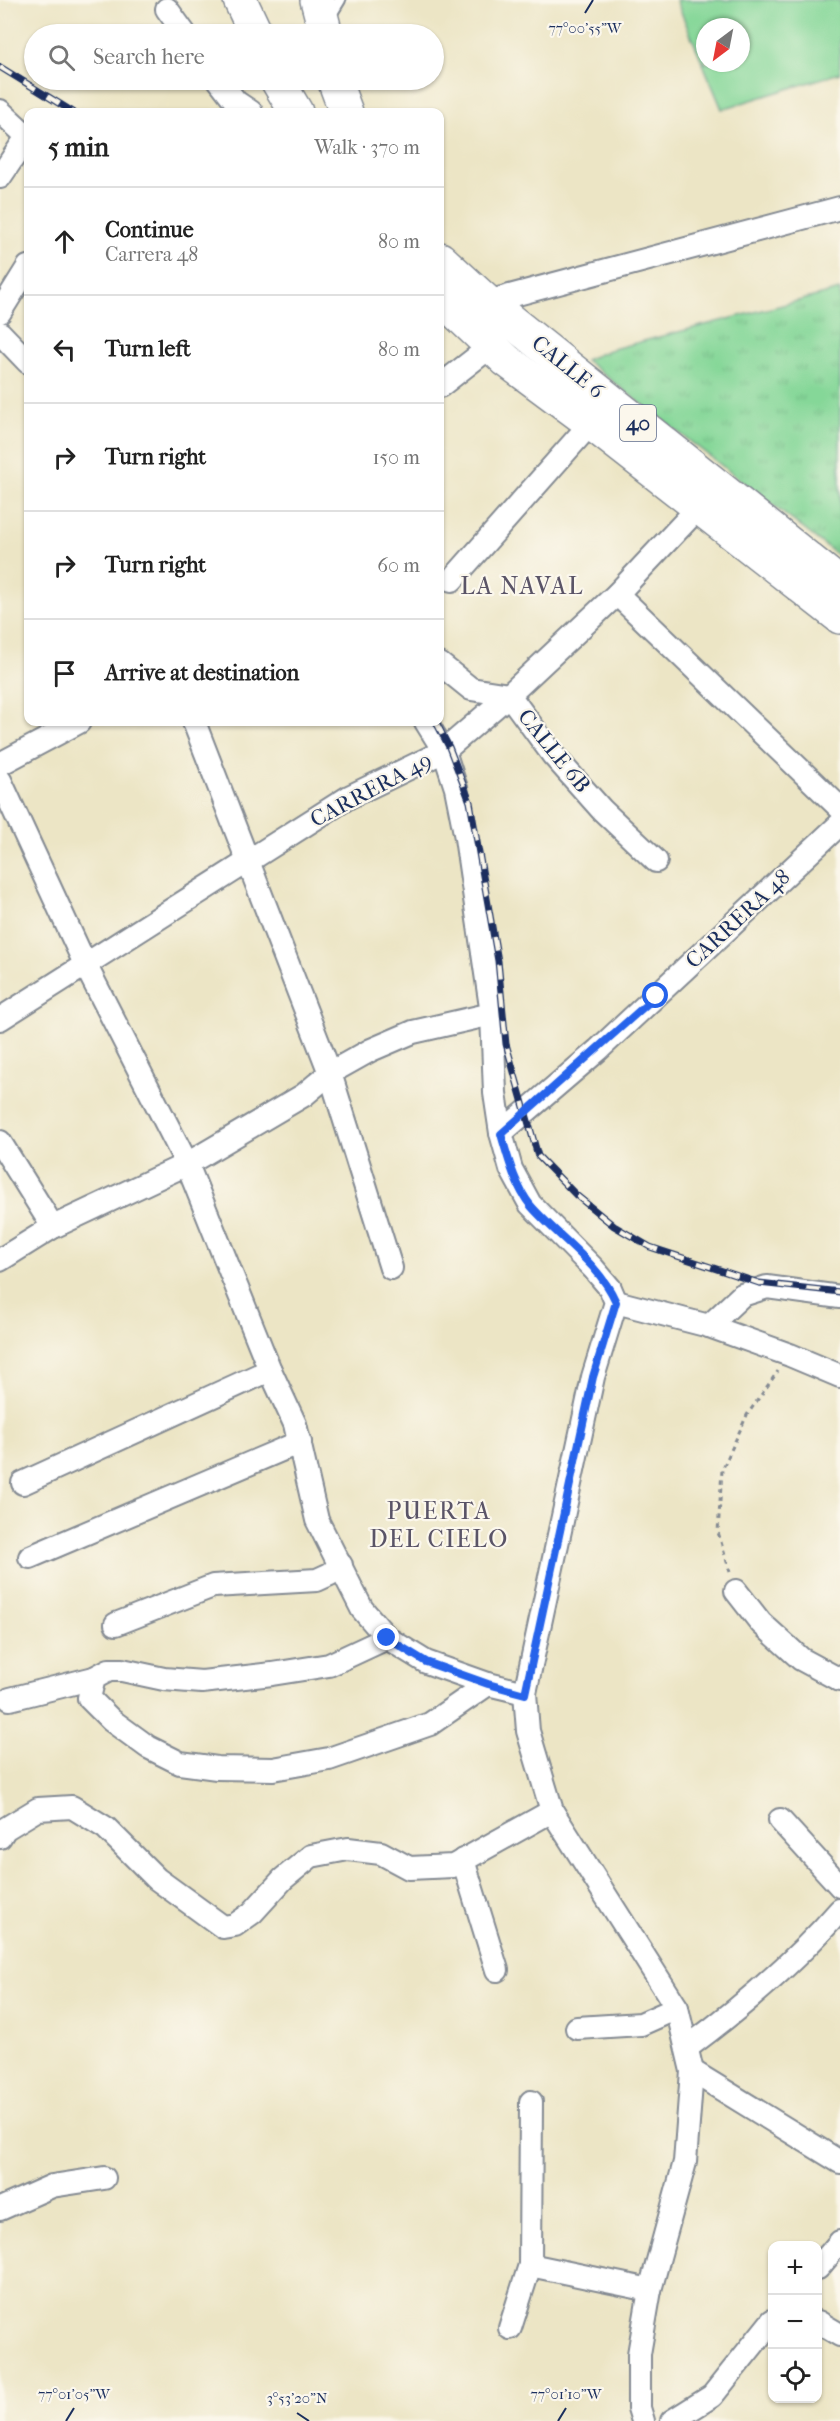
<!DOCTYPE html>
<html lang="en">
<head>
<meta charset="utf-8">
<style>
	body { margin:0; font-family:"IM FELL French Canon",serif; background:#f2f2f2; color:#222 }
	.controls { position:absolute; right:18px; bottom:18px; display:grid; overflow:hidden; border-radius:12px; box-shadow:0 2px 4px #0004 }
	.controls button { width:54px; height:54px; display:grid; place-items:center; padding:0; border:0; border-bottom:2px solid #e0e0e0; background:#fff; color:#222; font:30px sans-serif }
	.compass { position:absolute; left:696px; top:18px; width:54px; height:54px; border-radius:50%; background:#fff; box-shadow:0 2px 4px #0004; rotate:212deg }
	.stop { position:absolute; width:18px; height:18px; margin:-14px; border:4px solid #2563eb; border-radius:50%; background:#fff }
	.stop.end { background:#2563eb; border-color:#fff; box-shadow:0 2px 6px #0008 }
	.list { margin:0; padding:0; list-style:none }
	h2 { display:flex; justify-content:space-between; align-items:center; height:78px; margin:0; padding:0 24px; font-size:26px }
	h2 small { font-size:20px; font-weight:400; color:#767676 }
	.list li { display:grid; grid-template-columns:39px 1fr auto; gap:18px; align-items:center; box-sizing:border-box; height:108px; padding:0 24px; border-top:2px solid #e0e0e0 }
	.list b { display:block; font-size:22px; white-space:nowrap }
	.list p { margin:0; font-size:20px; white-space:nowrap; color:#767676 }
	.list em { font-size:20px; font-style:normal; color:#767676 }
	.icon { flex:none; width:33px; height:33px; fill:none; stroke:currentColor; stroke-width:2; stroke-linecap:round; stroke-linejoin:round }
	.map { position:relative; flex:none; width:840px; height:2421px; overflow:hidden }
	.search { position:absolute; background:#fff; box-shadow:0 2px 4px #0004; left:24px; top:24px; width:420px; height:66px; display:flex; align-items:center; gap:15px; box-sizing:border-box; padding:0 21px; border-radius:33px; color:#767676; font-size:22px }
	.panel { position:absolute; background:#fff; box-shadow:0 2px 4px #0004; left:24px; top:108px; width:420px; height:618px; border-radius:12px }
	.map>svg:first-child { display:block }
</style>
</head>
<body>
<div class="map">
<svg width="840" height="2421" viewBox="0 0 840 2421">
	<defs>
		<pattern id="grass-tufts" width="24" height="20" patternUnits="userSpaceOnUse" patternTransform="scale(1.5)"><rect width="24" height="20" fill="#85d798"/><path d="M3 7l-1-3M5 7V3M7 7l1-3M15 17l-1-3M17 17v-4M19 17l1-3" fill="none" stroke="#72b985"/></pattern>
	</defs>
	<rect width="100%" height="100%" fill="#fbf7ec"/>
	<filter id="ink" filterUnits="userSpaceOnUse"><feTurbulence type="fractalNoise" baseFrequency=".0167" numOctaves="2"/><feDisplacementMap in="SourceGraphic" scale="12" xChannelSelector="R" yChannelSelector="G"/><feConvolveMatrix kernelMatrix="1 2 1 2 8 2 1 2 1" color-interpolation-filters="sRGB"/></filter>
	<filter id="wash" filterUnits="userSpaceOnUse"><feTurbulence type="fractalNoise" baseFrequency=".008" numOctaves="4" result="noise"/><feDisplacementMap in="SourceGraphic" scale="24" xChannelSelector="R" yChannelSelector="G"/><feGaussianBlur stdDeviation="1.35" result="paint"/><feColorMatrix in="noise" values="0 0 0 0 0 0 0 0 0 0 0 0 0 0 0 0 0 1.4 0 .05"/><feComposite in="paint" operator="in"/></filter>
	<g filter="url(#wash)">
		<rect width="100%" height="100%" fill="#ece5c5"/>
		<!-- grass -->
		<path fill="url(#grass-tufts)" stroke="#50837b" stroke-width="1.5" d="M 840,290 L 840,557 L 585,360 L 609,350 Z"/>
		<!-- garden -->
		<path fill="#85d798" stroke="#50837b" stroke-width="1.5" fill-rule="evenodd" d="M 676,0 L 840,0 L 840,73 L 722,109 ZM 705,27 L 741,27 L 741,63 L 705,63 Z"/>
	</g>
	<g filter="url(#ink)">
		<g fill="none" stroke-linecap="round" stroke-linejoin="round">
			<!-- lane casing -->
			<g stroke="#848a92" stroke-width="14">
				<path id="lane" d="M 329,18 L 340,0"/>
			</g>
			<!-- street casing -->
			<g stroke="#848a92" stroke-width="26">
				<g id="street">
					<path d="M 167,9 L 185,34"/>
					<path d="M 219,80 L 236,102 L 251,112"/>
					<path d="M 0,111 L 28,137"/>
					<path d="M 0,177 L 27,137"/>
					<path d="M 487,302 L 840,208"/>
					<path d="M 0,312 L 28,267"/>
					<path d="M 0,333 L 28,362"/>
					<path d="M 440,386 L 490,347"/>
					<path d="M 452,580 L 591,423"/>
					<path d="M 617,594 L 840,808"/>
					<path d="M 440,664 L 471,689 L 509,695 L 553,755 L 602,810 L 656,861"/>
					<path d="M 194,722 L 330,1073 L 391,1268"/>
					<path d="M 426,722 L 444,751 L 456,788 L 466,838 L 492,1014 L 495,1093 L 501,1133 L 511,1169 L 530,1204 L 593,1268 L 610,1288 L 616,1302 L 593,1377 L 525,1693 L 528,1731 L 552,1811 L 677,2008 L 692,2071 L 685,2162 L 650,2290 L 639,2354 L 639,2408 L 643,2421"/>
					<path d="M 0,764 L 79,722"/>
					<path d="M 0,780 L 86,966 L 187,1164 L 270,1370 L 295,1424 L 317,1520 L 362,1609 L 387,1638 L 426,1662 L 488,1684 L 525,1693"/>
					<path d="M 0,1019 L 349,797 L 444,751 L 509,695 L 617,594 L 699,507"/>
					<path d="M 501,1133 L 598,1050 L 840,824"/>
					<path d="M 0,1142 L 53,1227"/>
					<path d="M 0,1260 L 53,1227 L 187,1164 L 304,1095 L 330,1073 L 371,1050 L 413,1032 L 492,1014"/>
					<path d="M 616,1302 L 709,1326 L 790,1355 L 840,1376"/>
					<path d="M 709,1326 L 742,1295 L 767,1287 L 840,1297"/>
					<path d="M 23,1483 L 270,1370"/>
					<path d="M 30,1557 L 300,1442"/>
					<path d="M 736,1591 L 761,1623 L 801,1659 L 840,1680"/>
					<path d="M 116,1624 L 213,1586 L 317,1580 L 330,1574 L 341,1565"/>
					<path d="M 387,1638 L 329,1665 L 272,1674 L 202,1682 L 164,1679 L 122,1670 L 109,1670 L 94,1678 L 89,1698 L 111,1720 L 148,1747 L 180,1763 L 217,1768 L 273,1769 L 329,1759 L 430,1724 L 488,1684"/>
					<path d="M 10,1699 L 94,1678"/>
					<path d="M 780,1820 L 840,1886"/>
					<path d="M 0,1837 L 5,1829 L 38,1809 L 72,1807 L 106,1828 L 157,1879 L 223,1927 L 235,1925 L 252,1913 L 283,1879 L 311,1856 L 348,1849 L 381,1853 L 409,1868 L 453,1866 L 552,1811"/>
					<path d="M 463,1860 L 497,1970"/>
					<path d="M 577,2028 L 641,2024 L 677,2008"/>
					<path d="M 688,2047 C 743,2006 796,1961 840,1910"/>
					<path d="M 692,2071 L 840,2162"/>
					<path d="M 0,2209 L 52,2186 L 104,2178"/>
					<path d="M 530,2265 L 650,2290"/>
					<path d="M 818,2268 L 840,2242"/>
					<path d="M 818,2322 L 840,2335"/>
					<path d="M 510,2328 L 530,2265 L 531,2102"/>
					<path d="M 672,2421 L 712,2396 L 772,2321"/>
				</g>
			</g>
			<!-- highway casing -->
			<g stroke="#848a92" stroke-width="36">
				<g id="highway">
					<path d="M 240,0 L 256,34"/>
					<path d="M 317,0 L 326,34"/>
					<path d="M 277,80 L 296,112"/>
					<path d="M 334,80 L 346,112"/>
					<path d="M 440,259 L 487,302 L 840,584"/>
					<path d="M 440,297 L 506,360 L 591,423 L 840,617"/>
				</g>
			</g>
			<!-- path -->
			<path stroke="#848a92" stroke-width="3" stroke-dasharray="4.5 4.5" stroke-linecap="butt" d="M 730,1572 L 718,1532 L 722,1470 L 747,1415 L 778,1371"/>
			<!-- lane -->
			<use href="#lane" stroke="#fff" stroke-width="10"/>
			<!-- street -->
			<use href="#street" stroke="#fff" stroke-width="22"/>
			<!-- highway -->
			<use href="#highway" stroke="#fff" stroke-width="33"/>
			<!-- rail casing -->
			<g stroke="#1b2f5e" stroke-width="7">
				<g id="rail">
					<path d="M 0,67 L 73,112"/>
					<path d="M 436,722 L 449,747 L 470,802 L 498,961 L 506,1044 L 538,1156 L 576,1195 L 614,1226 L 650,1247 L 759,1283 L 840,1292"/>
				</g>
			</g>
			<!-- rail -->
			<use href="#rail" stroke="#fbf7ec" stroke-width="4.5" stroke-dasharray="14" stroke-linecap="butt"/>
		</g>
	</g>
	<g fill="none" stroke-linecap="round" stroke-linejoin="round" filter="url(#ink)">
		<!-- route -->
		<path stroke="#2563eb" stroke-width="8" d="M 387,1638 L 426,1662 L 488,1684 L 525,1694 L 593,1377 L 616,1302 C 599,1263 559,1238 531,1206 C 515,1186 508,1158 501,1134 L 656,996"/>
	</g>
	<!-- ticks -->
	<path fill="none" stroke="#1b2f5e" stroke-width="2" d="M 585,13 L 593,0M 297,2413 L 309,2421M 66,2421 L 74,2408M 558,2421 L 566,2408"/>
	<g text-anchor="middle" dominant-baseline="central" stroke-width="4.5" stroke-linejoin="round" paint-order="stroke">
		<!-- shield labels -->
		<rect fill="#fbf7ec" stroke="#5e6b89" stroke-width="1.5" x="620" y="405" width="36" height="36" rx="4.5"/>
		<g font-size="21" font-weight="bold" fill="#1b2f5e">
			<text x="638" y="423">40</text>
		</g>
		<!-- street labels -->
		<g font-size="22" fill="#1b2f5e" stroke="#fbf7ec">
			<text transform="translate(568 367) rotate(39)">CALLE 6</text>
			<text transform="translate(554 751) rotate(51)">CALLE 6B</text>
			<text transform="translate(371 790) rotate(-28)">CARRERA 49</text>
			<text transform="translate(738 919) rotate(-43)">CARRERA 48</text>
		</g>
		<!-- neighbourhood labels -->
		<g font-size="24" letter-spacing="1.5" fill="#5a5467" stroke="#fbf7ec">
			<text x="522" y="586">LA NAVAL</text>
			<text x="439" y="1511">PUERTA<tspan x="439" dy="28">DEL CIELO</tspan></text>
		</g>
	</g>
	<g font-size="15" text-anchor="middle" fill="#1b2f5e" stroke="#fbf7ec" stroke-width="4.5" stroke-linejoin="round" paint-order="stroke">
		<text x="585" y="33">77°00'55"W</text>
		<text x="74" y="2399">77°01'05"W</text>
		<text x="566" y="2399">77°01'10"W</text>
		<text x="297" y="2403">3°53'20"N</text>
	</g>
</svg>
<div class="controls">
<button>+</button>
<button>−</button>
<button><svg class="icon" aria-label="locate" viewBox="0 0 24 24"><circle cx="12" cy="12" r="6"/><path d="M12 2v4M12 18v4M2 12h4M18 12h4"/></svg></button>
</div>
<svg class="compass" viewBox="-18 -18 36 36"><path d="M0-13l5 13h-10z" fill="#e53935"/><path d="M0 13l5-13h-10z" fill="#767676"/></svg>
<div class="stop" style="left:656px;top:996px"></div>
<div class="stop end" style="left:387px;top:1638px"></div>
<div class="search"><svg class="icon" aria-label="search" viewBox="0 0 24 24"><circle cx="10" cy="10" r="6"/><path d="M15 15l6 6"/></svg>Search here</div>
<section class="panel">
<h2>5 min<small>Walk · 370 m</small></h2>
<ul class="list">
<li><svg class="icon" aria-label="ahead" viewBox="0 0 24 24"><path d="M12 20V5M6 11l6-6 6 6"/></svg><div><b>Continue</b><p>Carrera 48</p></div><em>80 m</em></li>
<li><svg class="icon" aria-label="left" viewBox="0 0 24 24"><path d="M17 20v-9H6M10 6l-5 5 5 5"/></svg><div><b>Turn left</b></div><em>80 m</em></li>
<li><svg class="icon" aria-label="right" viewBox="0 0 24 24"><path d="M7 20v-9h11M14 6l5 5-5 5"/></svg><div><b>Turn right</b></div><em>150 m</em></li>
<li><svg class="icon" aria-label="right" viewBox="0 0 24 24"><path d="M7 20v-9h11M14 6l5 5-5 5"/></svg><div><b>Turn right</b></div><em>60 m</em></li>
<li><svg class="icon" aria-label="arrive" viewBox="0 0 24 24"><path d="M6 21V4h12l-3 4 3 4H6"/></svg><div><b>Arrive at destination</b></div></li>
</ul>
</section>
</div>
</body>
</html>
